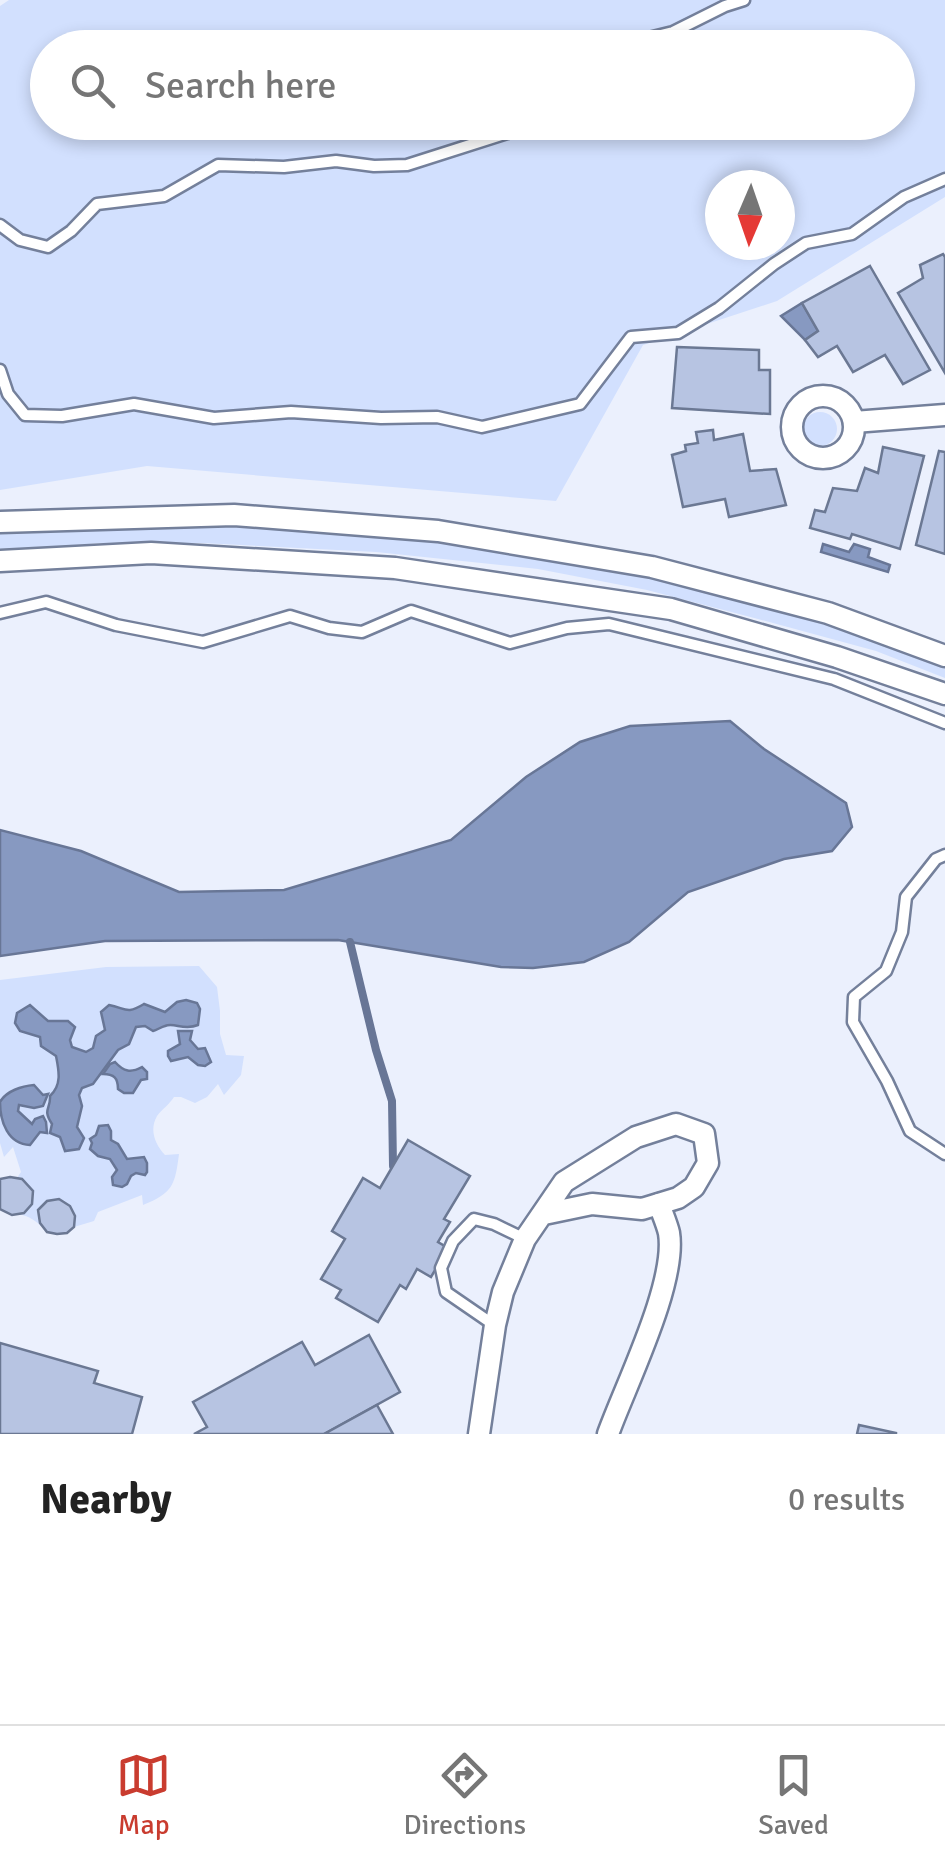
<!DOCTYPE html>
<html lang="en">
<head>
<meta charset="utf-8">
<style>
	body { margin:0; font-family:Signika,sans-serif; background:#f2f2f2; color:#222 }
	.compass { position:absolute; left:705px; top:170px; width:90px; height:90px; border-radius:50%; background:#fff; box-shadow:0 5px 15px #0003; rotate:182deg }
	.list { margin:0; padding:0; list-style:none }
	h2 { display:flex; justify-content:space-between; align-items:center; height:130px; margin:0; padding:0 40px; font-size:42px }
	h2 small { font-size:32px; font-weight:400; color:#767676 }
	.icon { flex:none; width:55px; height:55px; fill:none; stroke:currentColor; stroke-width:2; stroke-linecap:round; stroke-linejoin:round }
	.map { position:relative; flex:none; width:945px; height:1434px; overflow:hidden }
	.search { position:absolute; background:#fff; box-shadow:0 5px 15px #0003; left:30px; right:30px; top:30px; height:110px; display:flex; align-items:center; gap:25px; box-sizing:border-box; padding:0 35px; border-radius:55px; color:#767676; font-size:38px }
	.sheet { height:290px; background:#fff }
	nav { display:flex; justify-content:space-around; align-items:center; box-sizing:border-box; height:140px; border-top:2px solid #e0e0e0; background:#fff; font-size:28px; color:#767676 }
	nav a { display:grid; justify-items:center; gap:5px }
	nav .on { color:#c93c2f }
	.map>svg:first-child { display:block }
</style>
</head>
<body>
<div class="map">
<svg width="945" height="1434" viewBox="0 0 945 1434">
	<rect width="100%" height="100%" fill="#ebf0fd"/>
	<!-- green -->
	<g fill="#d2e0fe" fill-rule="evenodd">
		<path d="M 9,0 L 945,0 L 945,197 L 777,301 L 643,345 L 556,501 L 147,466 L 0,490 L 0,6 ZM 48,48 L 898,48 L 898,122 L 48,122 ZM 720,185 L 780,185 L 780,245 L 720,245 Z"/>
		<circle cx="820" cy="429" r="17"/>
		<path d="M 196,524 L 329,530 L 479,543 L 605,565 L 832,622 L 945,664 L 945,678 L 876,651 L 758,619 L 647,590 L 538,569 L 376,552 L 201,543 L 100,543 L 0,552 L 0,531 Z"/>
		<path d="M 199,966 L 217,987 L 220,1011 L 220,1034 L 226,1055 L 244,1056 L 241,1075 L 224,1095 L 218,1084 L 207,1097 L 195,1103 L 181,1097 L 174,1097 C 169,1105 162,1109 157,1116 C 149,1130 155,1144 165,1155 L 179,1154 C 175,1185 173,1193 143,1205 L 142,1195 L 98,1212 L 94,1221 L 74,1227 L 67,1233 L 47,1232 C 41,1225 32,1217 22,1215 C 13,1213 8,1214 0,1209 L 0,1179 L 10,1177 L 17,1178 L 21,1172 L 13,1147 L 4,1157 L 0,1143 L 0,980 L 106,967 Z"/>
	</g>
	<!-- water -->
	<g fill="#8799c1" stroke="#687696" stroke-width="2.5">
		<path d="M 802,303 L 818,331 L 805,340 L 781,316 Z"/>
		<path d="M 823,544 L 849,552 L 854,544 L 870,549 L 868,557 L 890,565 L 888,572 L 821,552 Z"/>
		<path d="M 730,721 L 764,749 L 846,803 L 852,827 L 832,851 L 784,859 L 688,892 L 629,942 L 584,962 L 533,968 L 501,967 L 338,940 L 105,941 L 0,956 L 0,830 L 81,851 L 179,892 L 284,890 L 451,840 L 526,777 L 580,742 L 630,726 Z"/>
		<path d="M 186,1000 L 197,1003 L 200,1009 L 198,1025 C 184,1031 174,1022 165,1026 C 161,1027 157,1030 153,1031 L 145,1026 L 136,1027 L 129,1044 L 118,1050 L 93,1084 L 82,1088 L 79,1095 L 82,1106 L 77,1127 L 84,1138 L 79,1149 L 65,1151 L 60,1137 L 50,1133 L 52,1124 C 42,1109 51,1109 50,1096 C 62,1085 59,1071 56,1056 L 41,1046 L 40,1037 L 20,1031 L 15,1023 L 17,1013 L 30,1005 L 48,1021 L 68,1021 L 75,1027 L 70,1040 L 72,1047 L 86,1052 L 93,1048 L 96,1036 L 105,1030 L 101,1012 L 109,1005 C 126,1008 126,1015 144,1004 L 165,1012 L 177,1002 Z"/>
		<path d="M 178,1031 L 192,1031 L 190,1040 L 198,1049 L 205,1048 L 211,1062 L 205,1066 L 198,1065 L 188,1057 L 171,1061 L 168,1056 L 168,1051 L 180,1044 Z"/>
		<path d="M 115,1062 C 124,1072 131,1073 142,1067 L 147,1072 L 147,1079 L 141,1080 L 133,1093 L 124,1093 L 118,1089 C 118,1078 114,1074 103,1074 L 110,1064 Z"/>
		<path d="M 34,1085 L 43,1095 L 48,1094 L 43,1106 L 34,1108 L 19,1105 L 18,1111 L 32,1124 L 35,1119 L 43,1116 L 46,1122 L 47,1133 L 40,1132 L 30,1145 C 8,1144 0,1122 0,1102 C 6,1091 22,1086 34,1085 Z"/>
		<path d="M 108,1125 L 111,1131 L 111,1140 L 118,1144 L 127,1159 L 144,1157 L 147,1163 L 147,1172 L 145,1175 L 136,1173 L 131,1176 L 127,1184 L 122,1187 L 113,1185 L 112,1177 L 117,1170 L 110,1159 L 98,1156 L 90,1149 L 92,1143 L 90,1139 L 96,1135 L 99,1126 Z"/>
	</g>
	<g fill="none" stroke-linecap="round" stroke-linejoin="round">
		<!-- stream -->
		<path stroke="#687696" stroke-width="8" d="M 350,942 L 376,1050 L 392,1101 L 393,1166"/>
	</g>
	<!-- building -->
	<g fill="#b7c4e2" stroke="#6b7893" stroke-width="2.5">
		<path d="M 943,254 L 945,257 L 945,373 L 898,293 L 923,278 L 920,265 Z"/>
		<path d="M 870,266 L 930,370 L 903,384 L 885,355 L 853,372 L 837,346 L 818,357 L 805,340 L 818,331 L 802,303 Z"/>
		<path d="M 677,347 L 759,350 L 759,370 L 770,370 L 770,414 L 672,408 Z"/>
		<path d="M 713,430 L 714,440 L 743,434 L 750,471 L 776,469 L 786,505 L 729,517 L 725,499 L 683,507 L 672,455 L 686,451 L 685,445 L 698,443 L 696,432 Z"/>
		<path d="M 883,447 L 924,456 L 900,549 L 852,534 L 850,539 L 810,528 L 815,510 L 825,512 L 833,488 L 857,491 L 865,468 L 878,473 Z"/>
		<path d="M 939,451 L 945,452 L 945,554 L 916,545 Z"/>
		<path d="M 408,1140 L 470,1176 L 444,1219 L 450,1222 L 438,1242 L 448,1248 L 431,1277 L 417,1269 L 406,1289 L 400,1285 L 378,1322 L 336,1298 L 341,1290 L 321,1279 L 345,1239 L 332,1231 L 363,1178 L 380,1188 Z"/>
		<path d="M 10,1177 L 22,1179 L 33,1191 L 32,1204 L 24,1213 L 12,1215 L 0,1209 L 0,1179 Z"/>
		<path d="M 59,1199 L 70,1206 L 75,1216 L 74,1227 L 67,1233 L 57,1234 L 47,1232 L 40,1223 L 38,1210 L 47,1201 Z"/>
		<path d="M 369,1335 L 400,1392 L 324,1434 L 194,1434 L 207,1427 L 193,1402 L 302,1342 L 315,1365 Z"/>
		<path d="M 0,1343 L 98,1371 L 94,1383 L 142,1397 L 132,1434 L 0,1434 Z"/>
		<path d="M 377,1405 L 393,1434 L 324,1434 Z"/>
		<path d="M 859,1425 L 896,1433 L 896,1434 L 857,1434 Z"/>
	</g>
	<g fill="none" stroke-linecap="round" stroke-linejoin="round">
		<!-- lane casing -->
		<g stroke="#74809b" stroke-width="15">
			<g id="lane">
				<path d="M 619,48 L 624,44 L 673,32 L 725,6 L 744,0"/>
				<path d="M 0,225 L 20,240 L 48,247 L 71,231 L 97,204 L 164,196 L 218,165 L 284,167 L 336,161 L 374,166 L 407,165 L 520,129 L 527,122"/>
				<path d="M 0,370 L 8,394 L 25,415 L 62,416 L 134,404 L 214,418 L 291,412 L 381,418 L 437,417 L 482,427 L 580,404 L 631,337 L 678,333 L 719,308 L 774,264 L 806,243 L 852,234 L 904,197 L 945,179"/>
				<path d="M 0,613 L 46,602 L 116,625 L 203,642 L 290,616 L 329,628 L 362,632 L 411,611 L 510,643 L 567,628 L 609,624 L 834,679 L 945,723"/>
				<path d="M 945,855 L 936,859 L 906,897 L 902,932 L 886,971 L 854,997 L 853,1022 L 887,1081 L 910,1131 L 945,1154"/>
				<path d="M 494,1325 L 446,1292 L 441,1268 L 453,1241 L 474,1219 L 494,1224 L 525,1239"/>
			</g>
		</g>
		<!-- street casing -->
		<g stroke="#74809b" stroke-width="25">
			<g id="street">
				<circle cx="823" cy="427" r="31"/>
				<path d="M 854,422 L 945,415"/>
				<path d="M 0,522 L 234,515 L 438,531 L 652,567 L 828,613 L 945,656"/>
				<path d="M 0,561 L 151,553 L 395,568 L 671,609 L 837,657 L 945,694"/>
				<path d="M 479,1434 L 495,1325 L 503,1292 L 525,1239 L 564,1182 L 636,1137 L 676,1124 L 704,1134 L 708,1163 L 694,1187 L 678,1198 L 642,1209 L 592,1204 L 544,1214"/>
				<path d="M 608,1434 C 626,1384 677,1283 669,1233 C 667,1224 662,1213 659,1204"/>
			</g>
		</g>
		<!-- lane -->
		<use href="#lane" stroke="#fff" stroke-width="10"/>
		<!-- street -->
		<use href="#street" stroke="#fff" stroke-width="20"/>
	</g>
</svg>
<svg class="compass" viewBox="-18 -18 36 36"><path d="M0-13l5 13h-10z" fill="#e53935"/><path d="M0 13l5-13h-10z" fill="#767676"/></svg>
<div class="search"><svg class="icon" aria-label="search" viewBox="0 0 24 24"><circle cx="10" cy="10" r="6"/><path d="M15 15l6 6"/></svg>Search here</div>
</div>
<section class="sheet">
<h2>Nearby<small>0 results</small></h2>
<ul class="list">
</ul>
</section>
<nav>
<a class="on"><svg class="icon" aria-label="map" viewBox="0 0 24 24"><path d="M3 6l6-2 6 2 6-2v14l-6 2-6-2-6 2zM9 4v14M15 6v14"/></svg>Map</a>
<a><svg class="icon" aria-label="directions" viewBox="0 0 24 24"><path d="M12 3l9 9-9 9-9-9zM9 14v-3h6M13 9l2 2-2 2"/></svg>Directions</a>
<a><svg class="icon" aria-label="saved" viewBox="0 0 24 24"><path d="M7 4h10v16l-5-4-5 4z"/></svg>Saved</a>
</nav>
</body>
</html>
